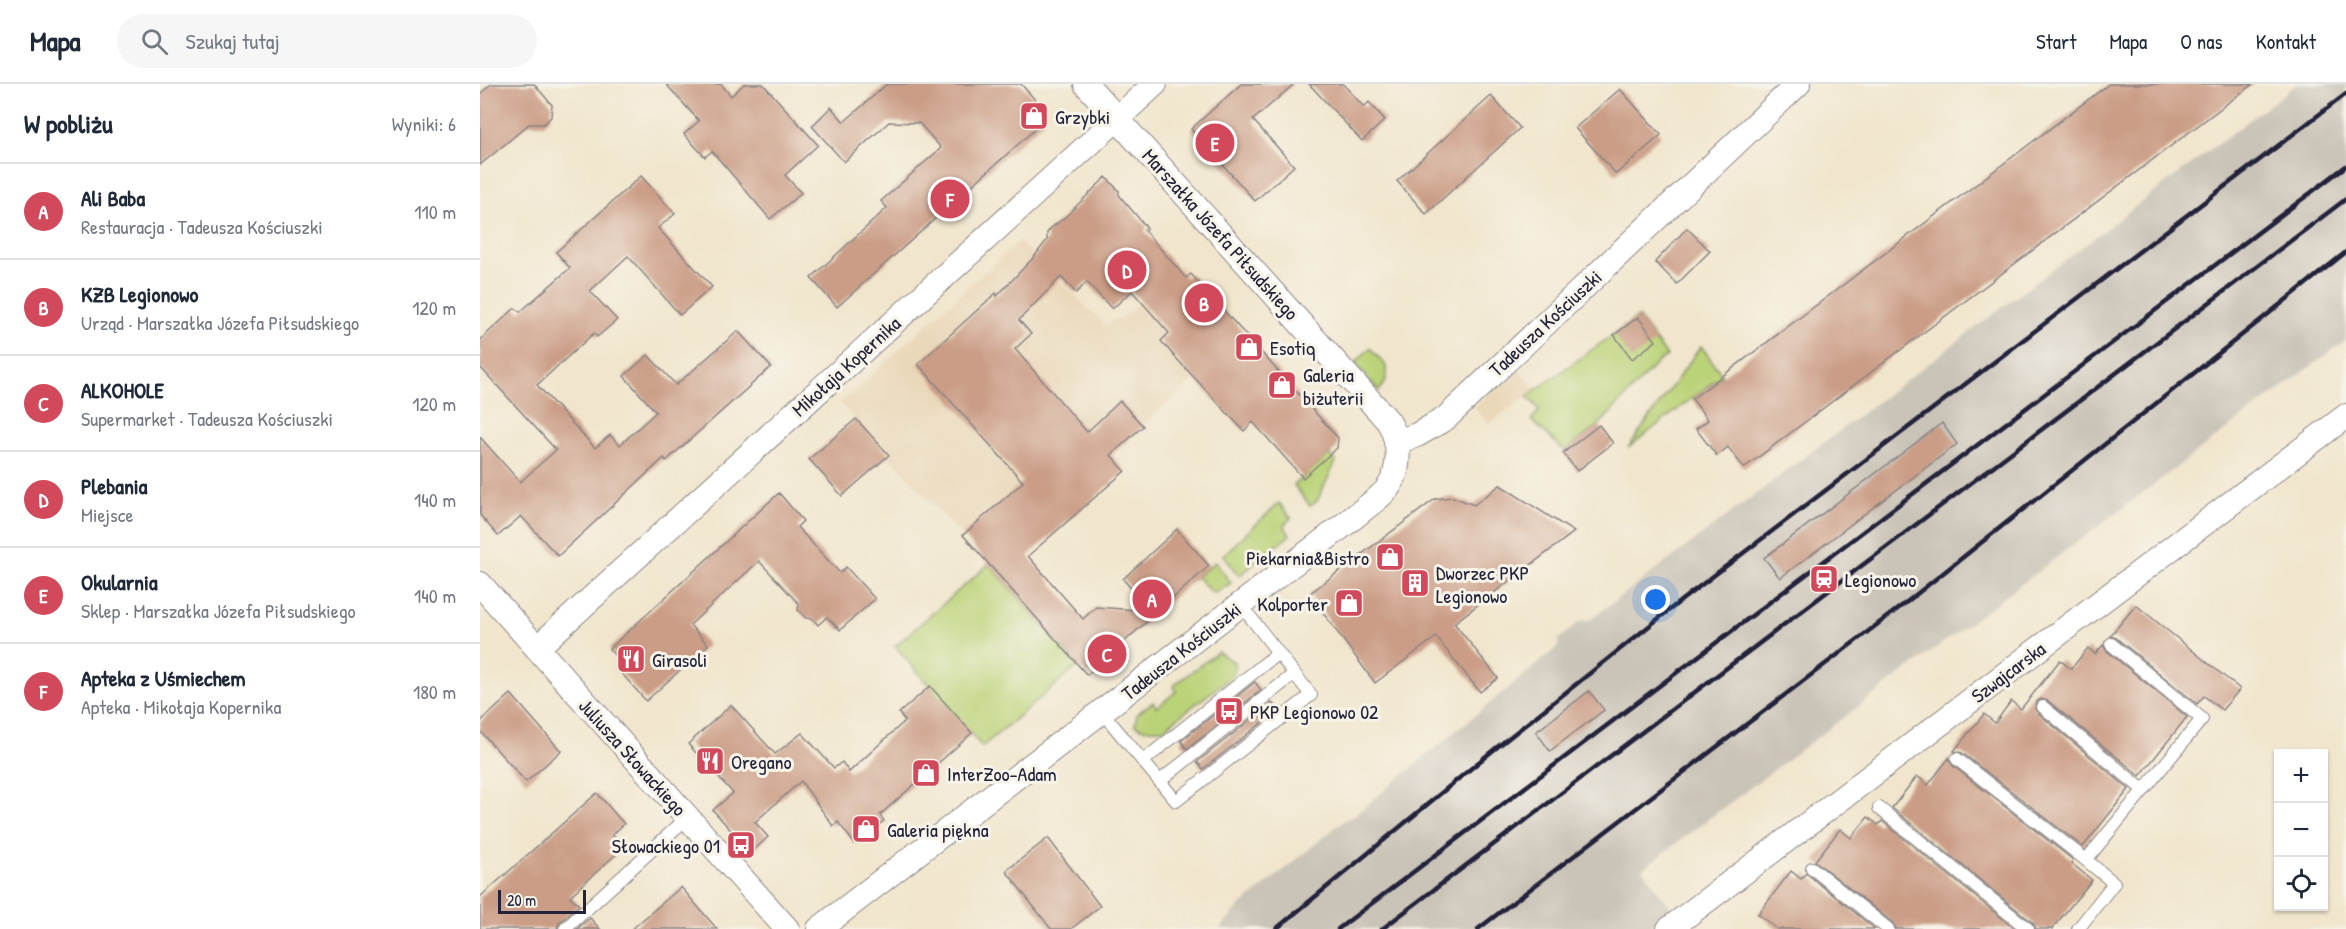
<!DOCTYPE html>
<html lang="pl">
<head>
<meta charset="utf-8">
<style>
	body { margin:0; font-family:"Patrick Hand",sans-serif; background:#f6f6f7; color:#1f2937 }
	.controls { position:absolute; right:18px; bottom:18px; display:grid; overflow:hidden; border-radius:0px; box-shadow:0 2px 4px #0004 }
	.controls button { width:54px; height:54px; display:grid; place-items:center; padding:0; border:0; border-bottom:2px solid #e0e1e3; background:#fff; color:#1f2937; font:30px sans-serif }
	.scale { position:absolute; left:18px; bottom:15px; width:88px; box-sizing:border-box; padding-left:6px; border:3px solid #22223b; border-top:0; font-size:16px; line-height:21px; white-space:nowrap; color:#22223b; -webkit-text-stroke:4px #f7f3e8; paint-order:stroke }
	.you { position:absolute; left:1176px; top:516px; width:21px; height:21px; margin:-15px; border:4px solid #fff; border-radius:50%; background:#1a73e8; box-shadow:0 0 0 9px #1a73e833 }
	.badge { display:grid; place-items:center; width:39px; height:39px; border-radius:50%; background:#d1495b; color:#fff; font-size:20px; font-weight:700 }
	.pin { position:absolute; translate:-50% -50%; border:3px solid #fff; box-shadow:0 2px 6px #0006 }
	.list { margin:0; padding:0; list-style:none }
	h2 { display:flex; justify-content:space-between; align-items:center; height:78px; margin:0; padding:0 24px; font-size:26px }
	h2 small { font-size:20px; font-weight:400; color:#747a83 }
	.list li { display:grid; grid-template-columns:39px 1fr auto; gap:18px; align-items:center; box-sizing:border-box; height:96px; padding:0 24px; border-top:2px solid #e0e1e3 }
	.list b { display:block; font-size:22px; white-space:nowrap }
	.list p { margin:0; font-size:20px; white-space:nowrap; color:#747a83 }
	.list em { font-size:20px; font-style:normal; color:#747a83 }
	.icon { flex:none; width:33px; height:33px; fill:none; stroke:currentColor; stroke-width:2; stroke-linecap:round; stroke-linejoin:round }
	.map { position:relative; flex:none; width:1866px; height:845px; overflow:hidden }
	header { display:flex; align-items:center; gap:36px; box-sizing:border-box; height:84px; padding:0 30px; background:#fff; border-bottom:2px solid #e0e1e3 }
	header strong { font-size:28px }
	nav { display:flex; gap:33px; margin-inline-start:auto; font-size:21px }
	.search { width:420px; height:54px; background:#f6f6f7; display:flex; align-items:center; gap:15px; box-sizing:border-box; padding:0 21px; border-radius:33px; color:#747a83; font-size:22px }
	main { display:flex }
	aside { flex:1; background:#fff }
	.map>svg:first-child { display:block }
</style>
</head>
<body>
<header>
<strong>Mapa</strong>
<div class="search"><svg class="icon" aria-label="search" viewBox="0 0 24 24"><circle cx="10" cy="10" r="6"/><path d="M15 15l6 6"/></svg>Szukaj tutaj</div>
<nav><a>Start</a><a>Mapa</a><a>O nas</a><a>Kontakt</a></nav>
</header>
<main>
<aside>
<h2>W pobliżu<small>Wyniki: 6</small></h2>
<ul class="list">
<li><span class="badge">A</span><div><b>Ali Baba</b><p>Restauracja · Tadeusza Kościuszki</p></div><em>110 m</em></li>
<li><span class="badge">B</span><div><b>KZB Legionowo</b><p>Urząd · Marszałka Józefa Piłsudskiego</p></div><em>120 m</em></li>
<li><span class="badge">C</span><div><b>ALKOHOLE</b><p>Supermarket · Tadeusza Kościuszki</p></div><em>120 m</em></li>
<li><span class="badge">D</span><div><b>Plebania</b><p>Miejsce</p></div><em>140 m</em></li>
<li><span class="badge">E</span><div><b>Okularnia</b><p>Sklep · Marszałka Józefa Piłsudskiego</p></div><em>140 m</em></li>
<li><span class="badge">F</span><div><b>Apteka z Uśmiechem</b><p>Apteka · Mikołaja Kopernika</p></div><em>180 m</em></li>
</ul>
</aside>
<div class="map">
<svg width="1866" height="845" viewBox="0 0 1866 845">
	<rect width="100%" height="100%" fill="#f7f3e8"/>
	<filter id="ink" filterUnits="userSpaceOnUse"><feTurbulence type="fractalNoise" baseFrequency=".0167" numOctaves="2"/><feDisplacementMap in="SourceGraphic" scale="12" xChannelSelector="R" yChannelSelector="G"/><feConvolveMatrix kernelMatrix="1 2 1 2 8 2 1 2 1" color-interpolation-filters="sRGB"/></filter>
	<filter id="wash" filterUnits="userSpaceOnUse"><feTurbulence type="fractalNoise" baseFrequency=".008" numOctaves="4" result="noise"/><feDisplacementMap in="SourceGraphic" scale="24" xChannelSelector="R" yChannelSelector="G"/><feGaussianBlur stdDeviation="1.35" result="paint"/><feColorMatrix in="noise" values="0 0 0 0 0 0 0 0 0 0 0 0 0 0 0 0 0 1.4 0 .05"/><feComposite in="paint" operator="in"/></filter>
	<g filter="url(#wash)">
		<rect width="100%" height="100%" fill="#f1e6cd"/>
		<!-- built -->
		<g fill="#ead8ba">
			<path d="M 539,157 L 626,242 L 635,235 L 641,235 L 701,181 L 765,250 L 619,381 L 503,472 L 473,442 L 360,319 Z"/>
			<path d="M 1036,283 L 1056,305 L 1009,340 L 994,323 Z"/>
		</g>
		<!-- industrial -->
		<path fill="#cac3b8" d="M 1817,0 L 1866,0 L 1866,256 L 1162,785 L 1192,825 L 1166,845 L 1089,845 L 1087,843 L 1084,845 L 740,845 L 759,823 L 863,737 L 872,733 L 1078,563 L 1079,555 L 1099,538 L 1111,535 Z"/>
		<!-- green -->
		<g fill="#bbd378" stroke="#6e7a5a" stroke-width="1.5">
			<path d="M 1158,233 L 1187,272 L 1178,278 L 1119,341 L 1085,367 L 1051,336 L 1060,326 L 1047,312 Z"/>
			<path d="M 1221,262 L 1242,291 L 1148,364 Z"/>
			<path d="M 890,264 L 906,282 L 906,297 L 899,307 L 875,279 Z"/>
			<path d="M 850,370 L 856,377 L 837,417 L 830,422 L 814,401 Z"/>
			<path d="M 799,419 L 811,434 L 804,441 L 810,451 L 759,492 L 743,471 Z"/>
			<path d="M 735,478 L 751,499 L 735,509 L 731,508 L 717,493 Z"/>
			<path d="M 509,480 L 598,582 L 502,663 L 415,562 Z"/>
			<path d="M 738,568 L 754,578 L 755,584 L 751,593 L 683,645 L 664,645 L 655,641 L 657,630 L 673,618 L 677,623 L 697,607 L 693,602 Z"/>
		</g>
		<g id="blocks">
			<!-- building -->
			<g fill="#cb9d86">
				<path d="M 11,0 L 54,0 L 72,21 L 71,33 L 64,40 L 49,40 L 0,81 L 0,10 Z"/>
				<path d="M 186,0 L 241,0 L 251,12 L 264,0 L 283,0 L 338,61 L 305,91 L 321,109 L 290,135 L 232,67 L 225,73 L 204,50 L 219,37 Z"/>
				<path d="M 407,0 L 541,0 L 565,27 L 564,37 L 357,223 L 331,194 L 407,124 L 401,117 L 461,64 L 439,39 L 409,38 L 364,78 L 332,42 L 351,23 L 364,38 Z"/>
				<path d="M 761,0 L 814,0 L 773,36 L 814,82 L 775,117 L 711,45 Z"/>
				<path d="M 829,0 L 863,0 L 884,23 L 889,18 L 905,36 L 882,57 Z"/>
				<path d="M 1629,0 L 1773,0 L 1264,384 L 1248,363 L 1237,372 L 1216,345 L 1228,336 L 1212,315 Z"/>
				<path d="M 1140,5 L 1181,51 L 1136,90 L 1095,44 Z"/>
				<path d="M 1011,12 L 1040,44 L 946,130 L 917,97 Z"/>
				<path d="M 161,92 L 195,130 L 178,144 L 232,203 L 200,231 L 148,172 L 110,207 L 137,236 L 117,253 L 114,249 L 57,301 L 115,364 L 130,351 L 140,361 L 176,328 L 144,292 L 168,271 L 196,301 L 258,247 L 291,283 L 186,377 L 184,374 L 78,472 L 41,432 L 18,452 L 0,431 L 0,353 L 40,398 L 76,366 L 0,283 L 0,256 L 35,224 L 40,228 L 90,184 L 76,168 Z"/>
				<path d="M 626,93 L 639,107 L 639,111 L 667,144 L 664,146 L 706,194 L 711,190 L 858,354 L 857,364 L 823,394 L 773,338 L 764,347 L 695,273 L 681,257 L 689,249 L 652,207 L 632,225 L 607,198 L 596,209 L 581,193 L 539,236 L 551,250 L 535,265 L 607,348 L 640,317 L 663,342 L 631,371 L 645,387 L 548,472 L 603,535 L 616,523 L 670,527 L 643,495 L 697,445 L 729,482 L 607,591 L 483,451 L 543,398 L 438,280 L 516,209 L 517,212 L 554,173 L 567,156 L 567,149 L 571,144 L 584,134 Z"/>
				<path d="M 1207,144 L 1230,167 L 1197,200 L 1175,178 Z"/>
				<path d="M 1158,233 L 1176,257 L 1152,275 L 1134,251 Z"/>
				<path d="M 376,335 L 409,371 L 362,412 L 329,375 Z"/>
				<path d="M 1462,339 L 1477,360 L 1300,494 L 1284,474 Z"/>
				<path d="M 1119,341 L 1133,359 L 1097,387 L 1083,369 Z"/>
				<path d="M 1020,401 L 1094,448 L 974,539 L 1018,594 L 1000,608 L 956,553 L 895,599 L 829,510 L 955,415 L 973,413 L 994,421 Z"/>
				<path d="M 299,409 L 323,437 L 317,443 L 360,489 L 366,483 L 395,515 L 360,546 L 347,533 L 338,541 L 332,534 L 326,534 L 318,526 L 319,520 L 279,477 L 210,541 L 228,561 L 166,617 L 136,583 L 141,578 L 129,565 Z"/>
				<path d="M 1656,521 L 1760,605 L 1742,626 L 1724,612 L 1717,620 L 1636,554 L 1630,552 Z"/>
				<path d="M 1623,561 L 1626,566 L 1707,633 L 1660,692 L 1568,617 L 1561,615 L 1556,618 L 1555,625 L 1558,629 L 1649,705 L 1603,763 L 1482,669 L 1474,667 L 1504,630 L 1515,639 L 1531,617 L 1541,625 L 1580,576 L 1591,585 L 1608,564 L 1615,570 Z"/>
				<path d="M 775,598 L 781,606 L 707,665 L 701,657 Z"/>
				<path d="M 450,602 L 492,649 L 400,731 L 404,737 L 374,759 L 358,738 L 353,742 L 321,697 L 275,738 L 288,753 L 271,769 L 233,726 L 253,709 L 208,660 L 251,621 L 295,670 L 322,649 L 354,684 L 362,678 L 369,688 L 425,637 L 419,629 Z"/>
				<path d="M 1109,607 L 1124,626 L 1070,667 L 1056,648 Z"/>
				<path d="M 31,610 L 81,667 L 46,698 L 0,647 L 0,638 Z"/>
				<path d="M 792,619 L 798,626 L 723,685 L 717,678 Z"/>
				<path d="M 1469,674 L 1472,681 L 1593,776 L 1591,779 L 1612,796 L 1572,845 L 1556,845 L 1553,839 L 1412,724 L 1437,692 L 1448,701 Z"/>
				<path d="M 117,709 L 144,740 L 132,751 L 143,764 L 90,812 L 99,821 L 79,839 L 77,845 L 0,845 L 0,813 Z"/>
				<path d="M 1388,733 L 1398,741 L 1402,737 L 1535,845 L 1416,845 L 1413,839 L 1335,777 L 1360,745 L 1371,754 Z"/>
				<path d="M 568,754 L 620,822 L 591,845 L 571,845 L 526,787 Z"/>
				<path d="M 1311,787 L 1321,795 L 1326,789 L 1395,845 L 1297,845 L 1278,830 Z"/>
				<path d="M 201,803 L 237,845 L 152,845 Z"/>
				<path d="M 110,834 L 120,845 L 97,845 Z"/>
			</g>
		</g>
	</g>
	<g filter="url(#ink)">
		<use href="#blocks" fill-opacity="0" stroke="#8a8484" stroke-width="1.5"/>
		<g fill="none" stroke-linecap="round" stroke-linejoin="round">
			<!-- lane casing -->
			<g stroke="#8a8484" stroke-width="14">
				<g id="lane">
					<path d="M 1563,623 L 1662,705"/>
					<path d="M 622,628 L 696,717 L 831,611 L 761,521"/>
					<path d="M 1477,675 L 1606,776"/>
					<path d="M 663,677 L 798,569"/>
					<path d="M 680,697 L 814,590"/>
					<path d="M 1399,724 L 1548,845"/>
					<path d="M 1332,784 L 1408,845"/>
					<path d="M 85,845 L 208,733"/>
					<path d="M 1598,845 L 1634,799 L 1606,776 L 1722,635 L 1631,560"/>
				</g>
			</g>
			<!-- street casing -->
			<g stroke="#8a8484" stroke-width="26">
				<g id="street">
					<path d="M 916,358 L 937,351 L 966,334 L 1318,0"/>
					<path d="M 0,500 L 307,845"/>
					<path d="M 57,564 L 675,0"/>
					<path d="M 339,845 L 878,430 C 887,422 899,415 907,405 C 922,386 920,356 908,337 L 606,0"/>
					<path d="M 1189,845 L 1866,332"/>
				</g>
			</g>
			<!-- lane -->
			<use href="#lane" stroke="#fff" stroke-width="12"/>
			<!-- street -->
			<use href="#street" stroke="#fff" stroke-width="24"/>
			<!-- rail -->
			<g stroke="#22223b" stroke-width="4.5">
				<path d="M 796,845 L 1011,668 L 1203,515 L 1866,10"/>
				<path d="M 858,845 L 1866,82"/>
				<path d="M 902,845 L 1866,115"/>
				<path d="M 998,845 L 1428,517 L 1866,168"/>
			</g>
		</g>
	</g>
	<!-- icons -->
	<defs>
		<g id="shop-square" transform="scale(1.5)"><rect x="-9" y="-9" width="18" height="18" rx="4" fill="#d1495b" stroke="#f7f3e8"/><path d="M-5-2.5h2.3a2.7 3.5 0 0 1 5.4 0H5L5.5 6h-11ZM-1.5-2.5h3a1.5 2.3 0 0 0-3 0Z" fill="#fff"/></g>
		<g id="station-square" transform="scale(1.5)"><rect x="-9" y="-9" width="18" height="18" rx="4" fill="#d1495b" stroke="#f7f3e8"/><path d="M-3-6H3Q5-6 5-4V2Q5 4 3 4L4.5 6H3L1.5 4h-3L-3 6H-4.5L-3 4Q-5 4-5 2V-4Q-5-6-3-6ZM-3.5-4v3h7v-3ZM-3.5 1v1.5H-2V1ZM2 1v1.5H3.5V1Z" fill="#fff"/></g>
		<g id="building-square" transform="scale(1.5)"><rect x="-9" y="-9" width="18" height="18" rx="4" fill="#d1495b" stroke="#f7f3e8"/><path d="M-4-6H4V6H1V3H-1V6H-4ZM-2.5-4.3h1.7v1.8h-1.7ZM.8-4.3h1.7v1.8H.8ZM-2.5-1h1.7V.8h-1.7ZM.8-1h1.7V.8H.8Z" fill="#fff"/></g>
		<g id="restaurant-square" transform="scale(1.5)"><rect x="-9" y="-9" width="18" height="18" rx="4" fill="#d1495b" stroke="#f7f3e8"/><path d="M-5-6h1v4h1v-4h1v4h1v-4h1v5L-1.5 .5V6h-2V.5L-5-1ZM5-6V6H3V1.5H1.5Q1.5-4 5-6Z" fill="#fff"/></g>
		<g id="bus-square" transform="scale(1.5)"><rect x="-9" y="-9" width="18" height="18" rx="4" fill="#d1495b" stroke="#f7f3e8"/><path d="M-5-6H5V4H4V6H2V4H-2V6H-4V4H-5ZM-3.5-4V0h7V-4ZM-3.5 1.2v1.5H-2V1.2ZM2 1.2v1.5H3.5V1.2Z" fill="#fff"/></g>
	</defs>
	<g fill-rule="evenodd">
		<use href="#shop-square" x="554" y="32"/>
		<use href="#shop-square" x="769" y="263"/>
		<use href="#shop-square" x="802" y="301"/>
		<use href="#shop-square" x="910" y="473"/>
		<use href="#station-square" x="1344" y="495"/>
		<use href="#building-square" x="935" y="499"/>
		<use href="#shop-square" x="869" y="519"/>
		<use href="#restaurant-square" x="151" y="575"/>
		<use href="#bus-square" x="749" y="627"/>
		<use href="#restaurant-square" x="230" y="677"/>
		<use href="#shop-square" x="446" y="689"/>
		<use href="#shop-square" x="386" y="745"/>
		<use href="#bus-square" x="261" y="761"/>
	</g>
	<g text-anchor="middle" dominant-baseline="central" stroke-width="6" stroke-linejoin="round" paint-order="stroke">
		<!-- poi labels -->
		<g font-size="20" fill="#22223b" stroke="#f7f3e8" text-anchor="start">
			<text x="575" y="32">Grzybki</text>
			<text x="790" y="263">Esotiq</text>
			<text x="823" y="290">Galeria<tspan x="823" dy="23">biżuterii</tspan></text>
			<text x="889" y="473" text-anchor="end">Piekarnia&amp;Bistro</text>
			<text x="956" y="488">Dworzec PKP<tspan x="956" dy="23">Legionowo</tspan></text>
			<text x="1365" y="495">Legionowo</text>
			<text x="848" y="519" text-anchor="end">Kolporter</text>
			<text x="172" y="575">Girasoli</text>
			<text x="770" y="627">PKP Legionowo 02</text>
			<text x="251" y="677">Oregano</text>
			<text x="467" y="689">InterZoo-Adam</text>
			<text x="407" y="745">Galeria piękna</text>
			<text x="240" y="761" text-anchor="end">Słowackiego 01</text>
		</g>
		<!-- street labels -->
		<g font-size="20" fill="#22223b" stroke="#f7f3e8">
			<text transform="translate(741 150) rotate(48)">Marszałka Józefa Piłsudskiego</text>
			<text transform="translate(1065 239) rotate(-43)">Tadeusza Kościuszki</text>
			<text transform="translate(366 282) rotate(-42)">Mikołaja Kopernika</text>
			<text transform="translate(701 567) rotate(-38)">Tadeusza Kościuszki</text>
			<text transform="translate(1528 588) rotate(-37)">Szwajcarska</text>
			<text transform="translate(153 673) rotate(48)">Juliusza Słowackiego</text>
		</g>
	</g>
</svg>
<div class="controls">
<button>+</button>
<button>−</button>
<button><svg class="icon" aria-label="locate" viewBox="0 0 24 24"><circle cx="12" cy="12" r="6"/><path d="M12 2v4M12 18v4M2 12h4M18 12h4"/></svg></button>
</div>
<div class="scale">20 m</div>
<div class="you"></div>
<div class="pin badge" style="left:672px;top:515px">A</div>
<div class="pin badge" style="left:724px;top:219px">B</div>
<div class="pin badge" style="left:627px;top:570px">C</div>
<div class="pin badge" style="left:647px;top:186px">D</div>
<div class="pin badge" style="left:735px;top:59px">E</div>
<div class="pin badge" style="left:470px;top:115px">F</div>
</div>
</main>
</body>
</html>
